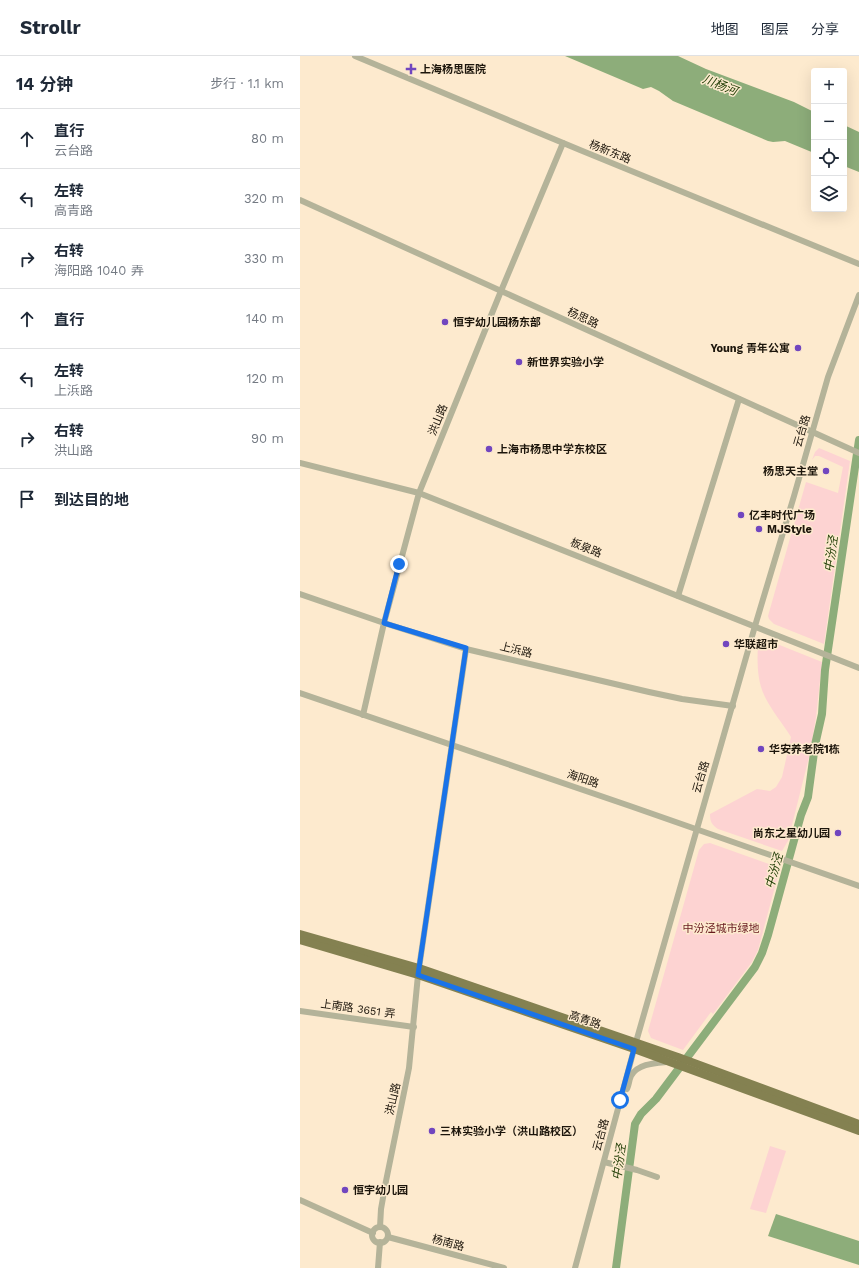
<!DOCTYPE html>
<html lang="zh">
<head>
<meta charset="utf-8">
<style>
	body { margin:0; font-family:"Work Sans","Noto Sans SC",sans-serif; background:#f2f2f3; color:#1f2937 }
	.controls { position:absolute; right:12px; top:12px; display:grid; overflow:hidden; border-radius:4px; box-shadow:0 4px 16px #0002 }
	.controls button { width:36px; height:36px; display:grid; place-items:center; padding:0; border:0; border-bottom:1px solid #e0e1e3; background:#fff; color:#1f2937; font:20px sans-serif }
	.stop { position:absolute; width:12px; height:12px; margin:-9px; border:3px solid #1a73e8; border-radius:50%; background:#fff }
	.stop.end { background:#1a73e8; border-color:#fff; box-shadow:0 1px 4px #0008 }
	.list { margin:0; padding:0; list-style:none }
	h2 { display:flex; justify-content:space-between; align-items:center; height:52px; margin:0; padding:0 16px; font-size:17px }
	h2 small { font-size:13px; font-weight:400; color:#747a83 }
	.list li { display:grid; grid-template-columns:26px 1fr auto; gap:12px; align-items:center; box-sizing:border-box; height:60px; padding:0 16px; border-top:1px solid #e0e1e3 }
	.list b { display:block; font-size:15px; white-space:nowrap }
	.list p { margin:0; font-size:13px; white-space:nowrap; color:#747a83 }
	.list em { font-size:13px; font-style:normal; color:#747a83 }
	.icon { flex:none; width:22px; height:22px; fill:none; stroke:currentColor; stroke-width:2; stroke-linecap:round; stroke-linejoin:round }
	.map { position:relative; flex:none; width:559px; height:1212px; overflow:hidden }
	header { display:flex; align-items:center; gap:24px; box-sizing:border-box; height:56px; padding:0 20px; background:#fff; border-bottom:1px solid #e0e1e3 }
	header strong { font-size:19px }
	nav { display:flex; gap:22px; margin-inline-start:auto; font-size:14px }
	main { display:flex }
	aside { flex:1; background:#fff }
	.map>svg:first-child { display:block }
</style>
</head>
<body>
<header>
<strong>Strollr</strong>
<nav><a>地图</a><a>图层</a><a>分享</a></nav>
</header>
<main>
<aside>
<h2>14 分钟<small>步行 · 1.1 km</small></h2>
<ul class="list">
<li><svg class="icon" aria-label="ahead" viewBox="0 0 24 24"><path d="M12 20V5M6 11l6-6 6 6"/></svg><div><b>直行</b><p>云台路</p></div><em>80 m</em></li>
<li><svg class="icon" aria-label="left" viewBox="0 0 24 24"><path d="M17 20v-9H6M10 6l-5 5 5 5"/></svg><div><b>左转</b><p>高青路</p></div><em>320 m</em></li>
<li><svg class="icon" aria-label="right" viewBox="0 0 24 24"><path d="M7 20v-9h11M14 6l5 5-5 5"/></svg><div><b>右转</b><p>海阳路 1040 弄</p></div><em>330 m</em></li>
<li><svg class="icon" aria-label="ahead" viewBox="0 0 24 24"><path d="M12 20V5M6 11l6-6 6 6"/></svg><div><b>直行</b></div><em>140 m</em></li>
<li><svg class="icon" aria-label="left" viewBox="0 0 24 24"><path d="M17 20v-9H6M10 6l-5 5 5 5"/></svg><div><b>左转</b><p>上浜路</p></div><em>120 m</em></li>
<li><svg class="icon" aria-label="right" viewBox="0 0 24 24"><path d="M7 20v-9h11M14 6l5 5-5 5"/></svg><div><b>右转</b><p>洪山路</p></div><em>90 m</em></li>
<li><svg class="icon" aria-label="arrive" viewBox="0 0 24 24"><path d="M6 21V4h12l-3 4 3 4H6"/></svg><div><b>到达目的地</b></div></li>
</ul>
</aside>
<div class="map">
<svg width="559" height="1212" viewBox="0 0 559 1212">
	<rect width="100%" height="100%" fill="#fdeace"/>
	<!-- green -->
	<g fill="#fdd3d2">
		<path d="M 519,392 L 550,405 L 524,588 L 474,568 L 469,563 L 468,560 L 506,426 L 538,437 L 543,411 L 519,400 L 515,400 L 512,404 L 515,396 Z"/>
		<path d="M 467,584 L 522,606 L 516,661 L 510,697 L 488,785 L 482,795 L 418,773 C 412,769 410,766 410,758 L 457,733 L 470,735 L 476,731 L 482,721 L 491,681 C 483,668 472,655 465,641 C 457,625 457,606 458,588 Z"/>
		<path d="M 410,787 L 480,812 L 458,894 L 452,906 L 413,958 L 411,956 L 383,994 L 351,982 L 348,975 L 399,794 L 404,788 Z"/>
		<path d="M 470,1090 L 486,1095 L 466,1157 L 450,1153 Z"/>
	</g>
	<!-- water -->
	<g fill="#8dad7a">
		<path d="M 265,0 L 378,0 L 406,13 L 494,46 L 514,56 L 514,97 L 485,85 L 473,86 L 468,85 L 373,45 L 359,35 L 351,31 L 343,33 Z"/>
		<path d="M 544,69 L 559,76 L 559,116 L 544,110 Z"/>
		<path d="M 476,1158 L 559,1185 L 559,1209 L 468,1180 Z"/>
	</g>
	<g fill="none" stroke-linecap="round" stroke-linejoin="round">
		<!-- river -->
		<path stroke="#8dad7a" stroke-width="8" d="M 316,1212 L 335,1068 L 341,1058 L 356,1043 L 455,911 L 462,897 L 468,879 L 501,759 L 508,741 L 515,689 L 522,658 L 525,614 L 559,384"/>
		<!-- minor -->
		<g stroke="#b4b399" stroke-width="6">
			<path d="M 55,0 L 280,94 L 559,208"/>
			<path d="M 0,144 L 559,397"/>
			<path d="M 0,407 L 119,437 L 559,612"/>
			<path d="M 0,538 L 84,567 L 166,593 L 349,636 L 382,643 L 433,650"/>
			<path d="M 378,540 L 439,343"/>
			<path d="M 0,637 L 330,750 L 559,830"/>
			<path d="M 63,659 L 84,567 L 119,437 L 201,235 L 263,87"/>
			<path d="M 0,955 L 114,971"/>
			<path d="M 327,1033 C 329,1029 329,1024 331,1020 C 337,1008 355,1007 366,1006"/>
			<path d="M 304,1106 L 337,1114 L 357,1121"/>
			<path d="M 0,1144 L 73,1177"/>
			<path d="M 80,1171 L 81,1153 L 86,1125 L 109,1012 L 118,919 L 166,593"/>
			<circle cx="80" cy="1179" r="8"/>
			<path d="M 88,1181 L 204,1212"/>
			<path d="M 78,1212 L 80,1186"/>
			<path d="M 275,1212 L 336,986 L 455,570 L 494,440 L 528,321 L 559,239"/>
		</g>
		<!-- major -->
		<g stroke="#848151" stroke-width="8">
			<path d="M 0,878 L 119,912 L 378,1001 L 559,1068"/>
			<path d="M 0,884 L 118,919 L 334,993 L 559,1075"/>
		</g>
	</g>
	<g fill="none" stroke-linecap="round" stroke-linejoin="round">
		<!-- route -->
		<path stroke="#1a73e8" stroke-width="5" d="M 99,508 L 84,567 L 166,592 L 118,919 L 334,993 L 320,1044"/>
	</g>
	<!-- markers -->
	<g fill="#7146bf" stroke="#fdeace" stroke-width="1.5">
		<path d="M109 7h4v4h4v4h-4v4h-4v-4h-4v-4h4z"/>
		<circle cx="145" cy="266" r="4"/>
		<circle cx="498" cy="292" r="4"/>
		<circle cx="219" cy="306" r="4"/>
		<circle cx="189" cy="393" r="4"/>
		<circle cx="526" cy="415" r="4"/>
		<circle cx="441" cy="459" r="4"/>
		<circle cx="459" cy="473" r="4"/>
		<circle cx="426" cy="588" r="4"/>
		<circle cx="461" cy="693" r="4"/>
		<circle cx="538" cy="777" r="4"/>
		<circle cx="132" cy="1075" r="4"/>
		<circle cx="45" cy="1134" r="4"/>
	</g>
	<g text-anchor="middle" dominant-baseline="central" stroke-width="3" stroke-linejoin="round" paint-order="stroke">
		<!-- poi labels -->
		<g font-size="11" font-weight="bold" fill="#1c150b" stroke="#fdeace" text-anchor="start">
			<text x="120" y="13">上海杨思医院</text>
			<text x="153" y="266">恒宇幼儿园杨东部</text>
			<text x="490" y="292" text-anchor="end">Young 青年公寓</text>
			<text x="227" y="306">新世界实验小学</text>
			<text x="197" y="393">上海市杨思中学东校区</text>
			<text x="518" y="415" text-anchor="end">杨思天主堂</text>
			<text x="449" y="459">亿丰时代广场</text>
			<text x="467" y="473">MJStyle</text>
			<text x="434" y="588">华联超市</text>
			<text x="469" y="693">华安养老院1栋</text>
			<text x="530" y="777" text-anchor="end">尚东之星幼儿园</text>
			<text x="140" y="1075">三林实验小学（洪山路校区）</text>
			<text x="53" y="1134">恒宇幼儿园</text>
		</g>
		<!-- street labels -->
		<g font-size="11" fill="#1c150b" stroke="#fdeace">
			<text transform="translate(310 96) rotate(22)">杨新东路</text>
			<text transform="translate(283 262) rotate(25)">杨思路</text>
			<text transform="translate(138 364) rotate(-68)">洪山路</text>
			<text transform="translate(502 375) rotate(-74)">云台路</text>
			<text transform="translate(286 492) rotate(22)">板泉路</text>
			<text transform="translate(216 594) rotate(14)">上浜路</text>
			<text transform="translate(401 721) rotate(-74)">云台路</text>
			<text transform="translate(283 723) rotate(19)">海阳路</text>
			<text transform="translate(58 953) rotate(8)">上南路 3651 弄</text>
			<text transform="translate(285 964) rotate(19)">高青路</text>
			<text transform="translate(93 1043) rotate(-77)">洪山路</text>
			<text transform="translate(301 1079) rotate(-75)">云台路</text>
			<text transform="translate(148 1187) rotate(15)">杨南路</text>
		</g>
		<!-- park labels -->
		<g font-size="11" fill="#681a20" stroke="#fdeace">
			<text x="421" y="872">中汾泾城市绿地</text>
		</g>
		<!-- water labels -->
		<g font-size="12" font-style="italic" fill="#1f3c04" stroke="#fdeace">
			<text transform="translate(420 29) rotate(22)">川杨河</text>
			<text transform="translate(531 498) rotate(-82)">中汾泾</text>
			<text transform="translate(474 815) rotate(-74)">中汾泾</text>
			<text transform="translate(319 1106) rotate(-82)">中汾泾</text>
		</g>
	</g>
</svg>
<div class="controls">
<button>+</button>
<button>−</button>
<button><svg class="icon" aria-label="locate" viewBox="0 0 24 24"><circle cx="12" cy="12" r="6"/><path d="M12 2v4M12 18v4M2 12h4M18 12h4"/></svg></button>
<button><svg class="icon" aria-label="layers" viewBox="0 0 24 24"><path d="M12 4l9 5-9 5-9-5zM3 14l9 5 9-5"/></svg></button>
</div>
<div class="stop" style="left:320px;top:1044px"></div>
<div class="stop end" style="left:99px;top:508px"></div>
</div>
</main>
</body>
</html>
